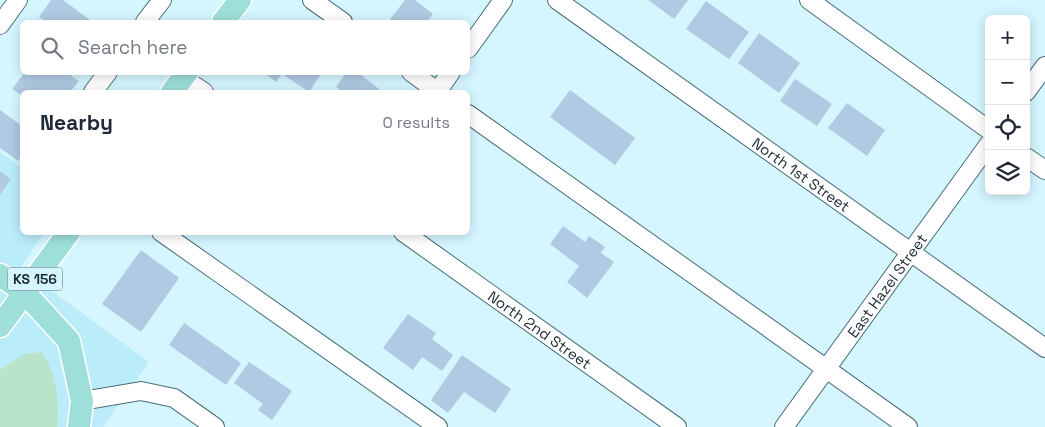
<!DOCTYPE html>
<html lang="en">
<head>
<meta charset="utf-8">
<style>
	body { margin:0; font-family:"Space Grotesk",sans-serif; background:#f2f2f3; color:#1f2937 }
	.controls { position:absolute; right:15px; top:15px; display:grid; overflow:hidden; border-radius:8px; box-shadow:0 2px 12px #0003 }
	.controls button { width:45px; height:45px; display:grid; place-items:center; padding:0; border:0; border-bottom:1px solid #e0e1e3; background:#fff; color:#1f2937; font:25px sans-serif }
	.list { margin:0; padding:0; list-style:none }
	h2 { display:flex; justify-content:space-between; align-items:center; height:65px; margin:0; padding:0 20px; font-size:21px }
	h2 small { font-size:16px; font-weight:400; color:#747a83 }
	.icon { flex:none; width:28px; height:28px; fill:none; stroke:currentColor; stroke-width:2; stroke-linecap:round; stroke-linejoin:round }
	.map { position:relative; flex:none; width:1045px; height:427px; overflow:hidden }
	.search { position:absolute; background:#fff; box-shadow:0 2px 12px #0003; left:20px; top:20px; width:450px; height:55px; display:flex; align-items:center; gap:12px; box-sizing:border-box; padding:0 18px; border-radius:8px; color:#747a83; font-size:19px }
	.panel { position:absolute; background:#fff; box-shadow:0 2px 12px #0003; left:20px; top:90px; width:450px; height:145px; border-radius:8px }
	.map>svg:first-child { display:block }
</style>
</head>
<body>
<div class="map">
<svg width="1045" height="427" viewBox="0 0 1045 427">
	<rect width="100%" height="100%" fill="#d5f6ff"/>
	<!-- built -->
	<path fill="#baecfa" d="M 0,152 L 22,168 L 22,232 L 44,233 L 20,268 L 149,362 L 103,427 L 0,427 Z"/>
	<!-- green -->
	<path fill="#bae4ca" d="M 42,352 C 57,375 59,400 57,427 L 0,427 L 0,370 L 24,354 Z"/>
	<!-- building -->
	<g fill="#b0cae3">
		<path d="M 51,0 L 63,0 L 93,22 L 46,22 L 39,17 Z"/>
		<path d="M 405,0 L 415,0 L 433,14 L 427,22 L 388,22 Z"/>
		<path d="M 648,0 L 688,0 L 674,19 Z"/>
		<path d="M 706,1 L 749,32 L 729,59 L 686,29 Z"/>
		<path d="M 759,33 L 800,63 L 779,93 L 738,63 Z"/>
		<path d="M 25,72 L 74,72 L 71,76 L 79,81 L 70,92 L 22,92 L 22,96 L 12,89 Z"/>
		<path d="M 263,72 L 318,72 L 321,74 L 309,92 L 282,74 L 276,82 Z"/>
		<path d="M 347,72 L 357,72 L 379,89 L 376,92 L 344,92 L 336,87 Z"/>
		<path d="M 795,79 L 832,104 L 817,126 L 780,101 Z"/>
		<path d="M 570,90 L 635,138 L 615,165 L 550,117 Z"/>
		<path d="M 847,103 L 885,130 L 867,156 L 828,128 Z"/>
		<path d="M 0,110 L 22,126 L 22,154 L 18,161 L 0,148 Z"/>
		<path d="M 0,171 L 11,179 L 0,195 Z"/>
		<path d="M 563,226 L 585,242 L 589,236 L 605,247 L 601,253 L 614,262 L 587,298 L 567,282 L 579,266 L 550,244 Z"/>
		<path d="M 141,250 L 179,278 L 141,332 L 102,304 Z"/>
		<path d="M 408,314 L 436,333 L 432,339 L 453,355 L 442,371 L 422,357 L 413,370 L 383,348 Z"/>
		<path d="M 184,323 L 241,363 L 226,385 L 169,345 Z"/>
		<path d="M 462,355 L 511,389 L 495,413 L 464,392 L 448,413 L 431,400 Z"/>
		<path d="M 249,362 L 292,391 L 272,420 L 258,410 L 263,404 L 234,383 Z"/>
	</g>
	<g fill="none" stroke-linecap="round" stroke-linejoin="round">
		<!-- minor casing -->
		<g stroke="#496e79" stroke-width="20">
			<g id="minor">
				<path d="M 312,0 L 343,22"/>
				<path id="s1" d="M 557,0 L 1045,348"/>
				<path d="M 809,0 L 989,130"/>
				<path d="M 145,22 L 162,0"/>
				<path d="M 0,25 L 18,0"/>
				<path d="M 468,49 L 503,0"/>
				<path d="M 411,72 L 438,92"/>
				<path d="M 183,78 L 204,92"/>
				<path d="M 93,92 L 108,72"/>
				<path d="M 437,92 L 451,72"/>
				<path d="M 1026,92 L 1045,66"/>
				<path d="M 468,114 L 908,427"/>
				<path d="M 1026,157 L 1045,170"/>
				<path d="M 161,232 L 438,427"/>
				<path id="s2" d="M 403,232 L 677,427"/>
				<path d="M 82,401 L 141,391 L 174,398 L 215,427"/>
				<path id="s3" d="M 784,427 L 989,144"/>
			</g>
		</g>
		<!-- major casing -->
		<g stroke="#fff" stroke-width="25">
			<g id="major">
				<path d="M 223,22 L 240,0"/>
				<path d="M 172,92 L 187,72"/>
				<path d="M 0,275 L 25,293 L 69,341 L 82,401 L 79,427"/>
				<path d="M 0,326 L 69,232"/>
			</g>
		</g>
		<!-- minor -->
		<use href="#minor" stroke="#fff" stroke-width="18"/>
		<!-- major -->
		<use href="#major" stroke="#9edfd9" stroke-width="22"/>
	</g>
	<g text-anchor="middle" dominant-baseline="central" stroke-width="4.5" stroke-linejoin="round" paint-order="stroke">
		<!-- shield labels -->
		<rect fill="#d5f6ff" stroke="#53686e" stroke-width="1" x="7.5" y="267.5" width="55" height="23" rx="4"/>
		<g font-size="14" font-weight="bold" fill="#1b2b30">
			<text x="35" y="279">KS 156</text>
		</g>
		<!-- street labels -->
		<g font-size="15" fill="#1b2b30" stroke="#d5f6ff">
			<text stroke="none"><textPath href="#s1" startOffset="300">North 1st Street</textPath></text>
			<text stroke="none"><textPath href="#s3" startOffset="175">East Hazel Street</textPath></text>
			<text stroke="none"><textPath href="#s2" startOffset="168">North 2nd Street</textPath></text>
		</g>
	</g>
</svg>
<div class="controls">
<button>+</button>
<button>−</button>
<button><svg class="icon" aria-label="locate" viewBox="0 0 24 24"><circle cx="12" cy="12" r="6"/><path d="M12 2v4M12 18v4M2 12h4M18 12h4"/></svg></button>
<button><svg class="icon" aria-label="layers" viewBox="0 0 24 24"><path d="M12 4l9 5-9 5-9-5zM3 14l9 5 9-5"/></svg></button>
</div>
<div class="search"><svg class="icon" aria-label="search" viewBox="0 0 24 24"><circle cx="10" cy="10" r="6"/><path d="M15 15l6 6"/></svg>Search here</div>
<section class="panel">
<h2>Nearby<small>0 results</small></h2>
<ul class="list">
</ul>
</section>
</div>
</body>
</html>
